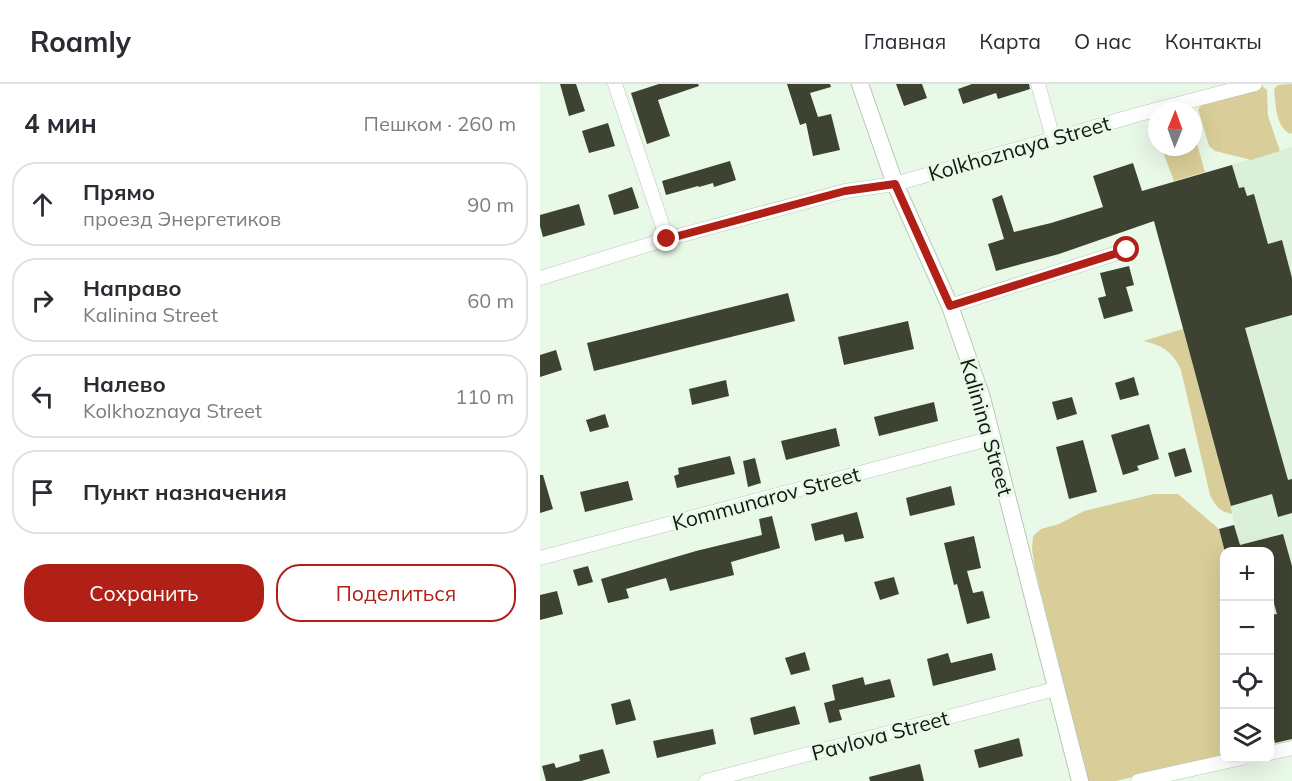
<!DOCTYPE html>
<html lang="ru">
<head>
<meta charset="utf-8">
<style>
	body { margin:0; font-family:Mulish,sans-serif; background:#f2f2f3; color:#2b2b33 }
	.controls { position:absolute; right:18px; bottom:18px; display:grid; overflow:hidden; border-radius:12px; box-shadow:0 6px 24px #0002 }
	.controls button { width:54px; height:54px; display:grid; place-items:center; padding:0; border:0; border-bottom:2px solid #e1e1e2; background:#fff; color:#2b2b33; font:30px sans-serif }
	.compass { position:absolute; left:608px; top:18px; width:54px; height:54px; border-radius:50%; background:#fff; box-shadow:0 6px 24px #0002; rotate:1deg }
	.stop { position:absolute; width:18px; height:18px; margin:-14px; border:4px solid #b02016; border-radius:50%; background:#fff }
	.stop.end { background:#b02016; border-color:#fff; box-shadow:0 2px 6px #0008 }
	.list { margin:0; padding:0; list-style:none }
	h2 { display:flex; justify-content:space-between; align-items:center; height:78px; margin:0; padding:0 24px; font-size:26px }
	h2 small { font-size:20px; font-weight:400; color:#7c7c81 }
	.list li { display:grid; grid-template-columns:39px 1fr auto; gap:18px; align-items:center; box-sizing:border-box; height:84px; margin:0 12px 12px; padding:0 12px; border:2px solid #e1e1e2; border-radius:24px }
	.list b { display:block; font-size:22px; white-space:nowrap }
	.list p { margin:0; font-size:20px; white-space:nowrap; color:#7c7c81 }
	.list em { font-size:20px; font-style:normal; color:#7c7c81 }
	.actions { display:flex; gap:12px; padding:18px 24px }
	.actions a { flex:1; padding:14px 0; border:2px solid #b02016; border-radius:24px; text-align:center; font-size:21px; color:#b02016 }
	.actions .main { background:#b02016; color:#fff }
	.icon { flex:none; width:33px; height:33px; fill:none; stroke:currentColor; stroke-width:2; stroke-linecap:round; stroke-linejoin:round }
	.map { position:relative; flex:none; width:752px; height:697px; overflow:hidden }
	header { display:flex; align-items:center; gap:36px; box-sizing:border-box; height:84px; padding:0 30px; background:#fff; border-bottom:2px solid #e1e1e2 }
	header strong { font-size:28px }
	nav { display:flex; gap:33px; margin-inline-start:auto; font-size:21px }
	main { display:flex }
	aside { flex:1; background:#fff }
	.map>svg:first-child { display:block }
</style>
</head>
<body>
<header>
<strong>Roamly</strong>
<nav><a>Главная</a><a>Карта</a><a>О нас</a><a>Контакты</a></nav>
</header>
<main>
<aside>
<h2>4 мин<small>Пешком · 260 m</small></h2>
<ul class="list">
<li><svg class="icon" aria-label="ahead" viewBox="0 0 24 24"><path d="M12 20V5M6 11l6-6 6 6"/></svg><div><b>Прямо</b><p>проезд Энергетиков</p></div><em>90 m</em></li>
<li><svg class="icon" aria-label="right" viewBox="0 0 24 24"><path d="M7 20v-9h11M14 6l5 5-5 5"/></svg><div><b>Направо</b><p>Kalinina Street</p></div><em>60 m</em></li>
<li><svg class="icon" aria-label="left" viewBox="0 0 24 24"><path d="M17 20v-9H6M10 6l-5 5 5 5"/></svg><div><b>Налево</b><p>Kolkhoznaya Street</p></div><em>110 m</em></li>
<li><svg class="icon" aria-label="arrive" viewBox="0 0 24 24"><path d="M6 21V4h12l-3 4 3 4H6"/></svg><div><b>Пункт назначения</b></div></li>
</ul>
<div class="actions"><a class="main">Сохранить</a><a>Поделиться</a></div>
</aside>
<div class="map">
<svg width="752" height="697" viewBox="0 0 752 697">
	<rect width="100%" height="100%" fill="#e9f9e8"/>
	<!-- built -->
	<path fill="#daf0d9" d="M 752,63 L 752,657 L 736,661 L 732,646 L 730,647 L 730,467 L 685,467 L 679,445 L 694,441 L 691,421 L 605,106 Z"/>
	<!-- green -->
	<g fill="#d9ce99">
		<path d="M 752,0 L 752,49 L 750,50 C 735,41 736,21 734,5 L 738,1 Z"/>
		<path d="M 722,2 L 727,6 L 728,32 L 740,67 L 711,76 L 675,67 L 669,62 L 658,25 L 663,20 Z"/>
		<path d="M 653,46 L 665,88 L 634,97 L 621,63 L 653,63 Z"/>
		<path d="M 643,245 L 691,422 L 692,430 C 680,428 675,422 670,411 L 641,286 C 634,269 621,260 603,257 Z"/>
		<path d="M 614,410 L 638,410 L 679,445 L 685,467 L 684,671 L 576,697 L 547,697 L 495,484 L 492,465 L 493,452 L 501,445 L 519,440 L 544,427 Z"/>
	</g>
	<!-- building -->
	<g fill="#3d4231">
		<path d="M 20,0 L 36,0 L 45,27 L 29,32 Z"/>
		<path d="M 119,0 L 158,0 L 159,2 L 118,16 L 130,52 L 107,60 L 91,9 Z"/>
		<path d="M 247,0 L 290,0 L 291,3 L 270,9 L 278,33 L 291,30 L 300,66 L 273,72 L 266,39 L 260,41 Z"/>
		<path d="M 356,0 L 382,0 L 387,14 L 364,22 Z"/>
		<path d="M 432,0 L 489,0 L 490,5 L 458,15 L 456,9 L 423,20 L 418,5 Z"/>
		<path d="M 68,39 L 75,62 L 49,69 L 42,47 Z"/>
		<path d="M 190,77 L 196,96 L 174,103 L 173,99 L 159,103 L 158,102 L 126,111 L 122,97 Z"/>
		<path d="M 593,79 L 602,107 L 692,81 L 699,104 L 704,103 L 707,112 L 714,110 L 728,160 L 742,156 L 752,194 L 752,231 L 705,244 L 748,396 L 752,395 L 752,429 L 738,433 L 732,410 L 691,422 L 614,137 L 519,170 L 456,187 L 448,160 L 464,155 L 452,115 L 462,111 L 474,148 L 511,139 L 563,123 L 553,92 Z"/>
		<path d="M 92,103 L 99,124 L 74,131 L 68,111 Z"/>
		<path d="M 39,120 L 45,141 L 3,153 L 0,142 L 0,131 Z"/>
		<path d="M 589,182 L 594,201 L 586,203 L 593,227 L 564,235 L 558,214 L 566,212 L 560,189 Z"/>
		<path d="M 248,209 L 255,237 L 54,287 L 47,259 Z"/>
		<path d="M 368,237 L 374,265 L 304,281 L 298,253 Z"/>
		<path d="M 16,266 L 22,286 L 0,293 L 0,271 Z"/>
		<path d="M 594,293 L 599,311 L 580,316 L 575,299 Z"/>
		<path d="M 186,296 L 189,312 L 152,321 L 149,305 Z"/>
		<path d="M 532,313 L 537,330 L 517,336 L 512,318 Z"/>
		<path d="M 394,318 L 398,337 L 339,352 L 334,333 Z"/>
		<path d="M 65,330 L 69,343 L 50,348 L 46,336 Z"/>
		<path d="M 609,340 L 619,375 L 597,382 L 599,386 L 583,391 L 571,351 Z"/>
		<path d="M 296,344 L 300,362 L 246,376 L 241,357 Z"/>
		<path d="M 543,356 L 557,408 L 529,415 L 516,363 Z"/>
		<path d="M 645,364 L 652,388 L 635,393 L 628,369 Z"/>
		<path d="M 190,372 L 195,390 L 137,404 L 134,392 L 139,390 L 138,384 Z"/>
		<path d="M 215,374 L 221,399 L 208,403 L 203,377 Z"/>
		<path d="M 0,391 L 3,391 L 13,425 L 0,429 Z"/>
		<path d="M 88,397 L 93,416 L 45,428 L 40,408 Z"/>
		<path d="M 411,402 L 415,421 L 370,432 L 366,414 Z"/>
		<path d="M 317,428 L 324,454 L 305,458 L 303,450 L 275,457 L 271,440 Z"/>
		<path d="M 232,432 L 240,464 L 191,478 L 194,491 L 130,507 L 126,494 L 86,505 L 89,514 L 68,519 L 61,495 L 156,467 L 222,451 L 219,435 Z"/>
		<path d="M 694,441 L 700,461 L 743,450 L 752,482 L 752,655 L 735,659 L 732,646 L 729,647 L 729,531 L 737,530 L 729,502 L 729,468 L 685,468 L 679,445 Z"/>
		<path d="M 434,452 L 441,484 L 427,487 L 433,509 L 443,507 L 450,534 L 427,540 L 417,500 L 414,501 L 404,459 Z"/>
		<path d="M 48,482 L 53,498 L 38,502 L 33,486 Z"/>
		<path d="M 354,493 L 359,510 L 340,516 L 334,498 Z"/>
		<path d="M 17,507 L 23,530 L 0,536 L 0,511 Z"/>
		<path d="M 265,568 L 270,586 L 251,591 L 245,574 Z"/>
		<path d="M 408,569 L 411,579 L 452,569 L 456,586 L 393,602 L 387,575 Z"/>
		<path d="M 323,593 L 325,601 L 350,595 L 355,613 L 299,626 L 302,636 L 289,639 L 284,619 L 295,616 L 292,601 Z"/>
		<path d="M 90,615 L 96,636 L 76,641 L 71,620 Z"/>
		<path d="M 255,622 L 260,640 L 214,651 L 210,634 Z"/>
		<path d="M 173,645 L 176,660 L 117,674 L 113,657 Z"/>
		<path d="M 479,654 L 483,672 L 439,684 L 434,666 Z"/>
		<path d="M 63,665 L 70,689 L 41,697 L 6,697 L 2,682 L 14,679 L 16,684 L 40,677 L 39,671 Z"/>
		<path d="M 380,680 L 384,697 L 330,697 L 329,693 Z"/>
	</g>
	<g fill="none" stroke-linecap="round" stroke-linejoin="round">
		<!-- minor casing -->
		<g stroke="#b8c7b7" stroke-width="15">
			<g id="minor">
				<path d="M 75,0 L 127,155"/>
				<path d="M 498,0 L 513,54"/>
				<path d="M 0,194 L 127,155 L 305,107 L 355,100 L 600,30 L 715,0"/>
				<path d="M 410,222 L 587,166"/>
				<path d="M 0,474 L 452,354"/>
				<path d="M 730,669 L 752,664"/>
				<path d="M 166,697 L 515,605"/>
				<path d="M 598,697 L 702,674"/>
			</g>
		</g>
		<!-- tertiary casing -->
		<g stroke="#b8c7b7" stroke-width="18">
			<path id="tertiary" d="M 320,0 L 355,100 L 410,222 L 442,314 L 540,697"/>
		</g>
		<!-- minor -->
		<use href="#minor" stroke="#fff" stroke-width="14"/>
		<!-- tertiary -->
		<use href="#tertiary" stroke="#fff" stroke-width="16"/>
	</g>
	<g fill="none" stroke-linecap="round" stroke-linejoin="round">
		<!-- route -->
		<path stroke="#b02016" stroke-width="8" d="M 127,155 L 305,107 L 355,100 L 410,222 L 587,166"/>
	</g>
	<g text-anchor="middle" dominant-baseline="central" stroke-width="6" stroke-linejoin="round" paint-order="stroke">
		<!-- street labels -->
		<g font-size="21" fill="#121712" stroke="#e9f9e8">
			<text transform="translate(479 64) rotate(-16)">Kolkhoznaya Street</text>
			<text transform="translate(447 343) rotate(74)">Kalinina Street</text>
			<text transform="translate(226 414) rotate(-15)">Kommunarov Street</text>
			<text transform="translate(340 651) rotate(-15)">Pavlova Street</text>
		</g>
	</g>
</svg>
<div class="controls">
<button>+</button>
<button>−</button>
<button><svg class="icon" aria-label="locate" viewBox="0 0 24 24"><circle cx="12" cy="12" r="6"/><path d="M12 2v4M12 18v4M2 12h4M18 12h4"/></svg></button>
<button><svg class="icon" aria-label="layers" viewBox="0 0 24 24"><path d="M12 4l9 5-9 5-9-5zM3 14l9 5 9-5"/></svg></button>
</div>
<svg class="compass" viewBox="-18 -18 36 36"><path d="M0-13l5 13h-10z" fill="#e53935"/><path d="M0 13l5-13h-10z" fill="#7c7c81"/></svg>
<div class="stop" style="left:587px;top:166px"></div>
<div class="stop end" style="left:127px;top:155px"></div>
</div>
</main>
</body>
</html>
